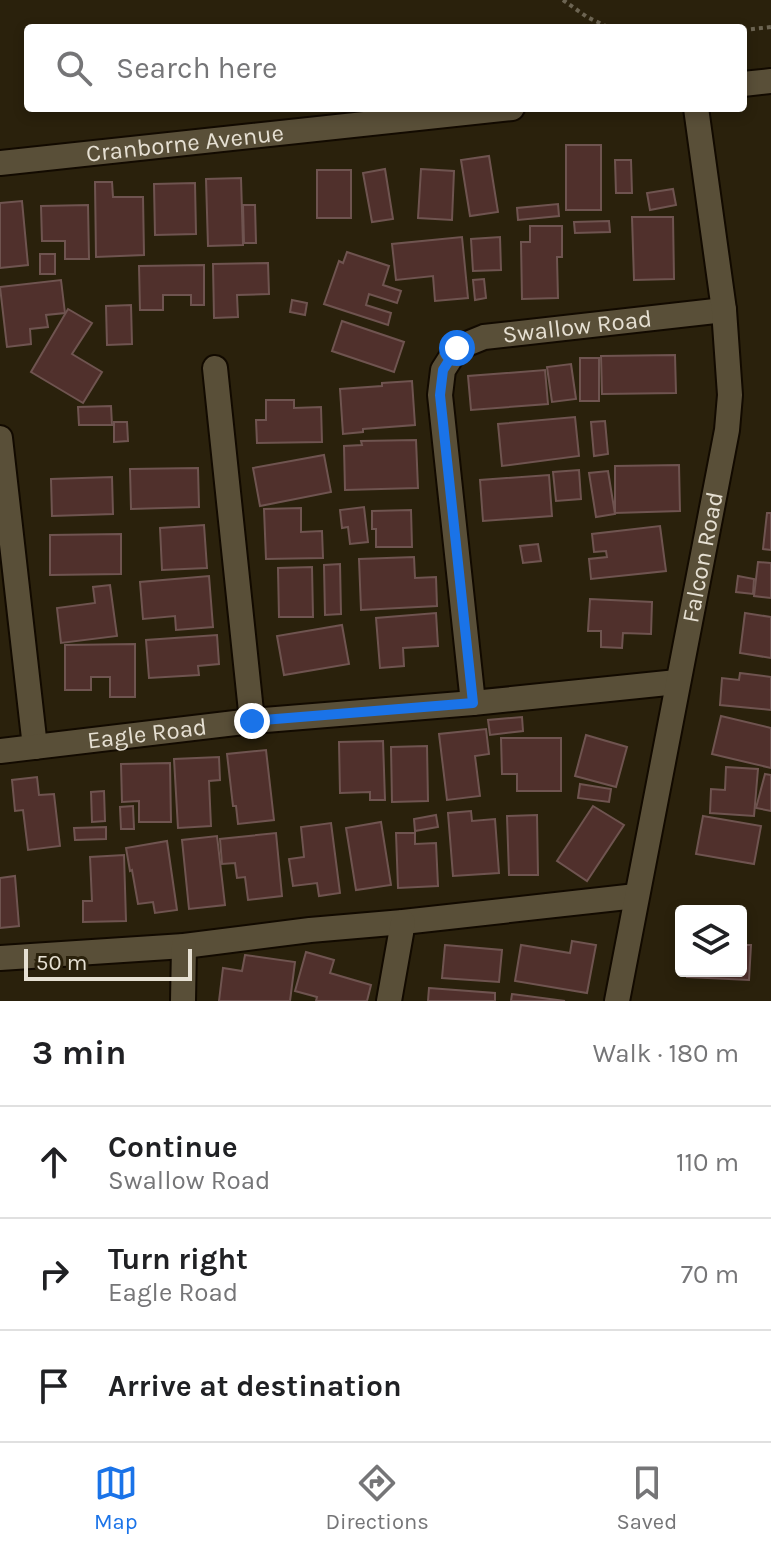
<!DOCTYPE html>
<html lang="en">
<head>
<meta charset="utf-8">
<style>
	body { margin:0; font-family:Karla,sans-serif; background:#f2f2f2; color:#202124 }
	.controls { position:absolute; right:24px; bottom:24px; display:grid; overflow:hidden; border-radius:8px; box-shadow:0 4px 12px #0003 }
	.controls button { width:72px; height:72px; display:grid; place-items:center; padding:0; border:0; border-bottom:2px solid #e0e0e0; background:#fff; color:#202124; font:40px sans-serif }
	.scale { position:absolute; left:24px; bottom:20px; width:168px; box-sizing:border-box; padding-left:8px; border:4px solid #e6e0d3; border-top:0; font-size:22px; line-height:28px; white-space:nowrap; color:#e6e0d3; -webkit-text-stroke:6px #2a210c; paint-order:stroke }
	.stop { position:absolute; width:24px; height:24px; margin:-18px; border:6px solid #1a73e8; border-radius:50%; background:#fff }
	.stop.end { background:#1a73e8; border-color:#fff; box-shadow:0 2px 8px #0008 }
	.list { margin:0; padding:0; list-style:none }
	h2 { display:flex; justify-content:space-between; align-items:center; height:104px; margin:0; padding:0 32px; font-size:34px }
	h2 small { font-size:26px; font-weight:400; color:#757577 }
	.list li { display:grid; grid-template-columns:52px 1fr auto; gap:24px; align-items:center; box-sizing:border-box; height:112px; padding:0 32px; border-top:2px solid #e0e0e0 }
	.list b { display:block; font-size:30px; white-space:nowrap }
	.list p { margin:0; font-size:26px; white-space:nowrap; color:#757577 }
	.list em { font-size:26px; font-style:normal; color:#757577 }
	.icon { flex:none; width:44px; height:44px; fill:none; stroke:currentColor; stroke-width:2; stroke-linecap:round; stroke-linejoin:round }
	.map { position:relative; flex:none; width:771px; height:1001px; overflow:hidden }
	.search { position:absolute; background:#fff; box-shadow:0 4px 12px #0003; left:24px; right:24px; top:24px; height:88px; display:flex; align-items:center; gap:20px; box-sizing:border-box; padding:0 28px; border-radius:8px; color:#757577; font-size:30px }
	.sheet { height:440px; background:#fff }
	nav { display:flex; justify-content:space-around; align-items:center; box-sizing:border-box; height:112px; border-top:2px solid #e0e0e0; background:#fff; font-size:22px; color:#757577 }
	nav a { display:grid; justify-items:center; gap:4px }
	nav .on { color:#1a73e8 }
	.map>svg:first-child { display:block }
</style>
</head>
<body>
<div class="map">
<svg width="771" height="1001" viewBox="0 0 771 1001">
	<rect width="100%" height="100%" fill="#2a210c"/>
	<!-- building -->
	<g fill="#50302c" stroke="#6f5450" stroke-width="2">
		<rect x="566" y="145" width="35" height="65"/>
		<path d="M 489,156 L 498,212 L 470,216 L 461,160 Z"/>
		<path d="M 615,160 L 631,160 L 632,193 L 616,193 Z"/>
		<path d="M 385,169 L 393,219 L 372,222 L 363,173 Z"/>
		<path d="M 421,169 L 454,171 L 452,220 L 418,218 Z"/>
		<rect x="317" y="170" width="34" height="48"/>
		<path d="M 241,178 L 243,245 L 208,246 L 206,179 Z"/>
		<path d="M 95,182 L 112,182 L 113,197 L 143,197 L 144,255 L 96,257 Z"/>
		<path d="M 195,183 L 196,234 L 155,235 L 154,184 Z"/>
		<path d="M 673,189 L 676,205 L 650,210 L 647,193 Z"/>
		<path d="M 22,201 L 28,265 L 0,268 L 0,203 Z"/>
		<path d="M 558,204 L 559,216 L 518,220 L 517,208 Z"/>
		<path d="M 88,205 L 89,259 L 65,259 L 65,241 L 42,241 L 41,206 Z"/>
		<path d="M 243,205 L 255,205 L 256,243 L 244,243 Z"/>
		<path d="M 632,217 L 673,217 L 674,279 L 634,280 Z"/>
		<path d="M 609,221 L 610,232 L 575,233 L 574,222 Z"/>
		<path d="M 530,226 L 562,226 L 562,257 L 557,257 L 558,298 L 522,299 L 521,242 L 530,242 Z"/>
		<path d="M 462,237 L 468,298 L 435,301 L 433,276 L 396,280 L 392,244 Z"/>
		<path d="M 500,237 L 501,270 L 473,271 L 471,239 Z"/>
		<path d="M 347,252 L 389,266 L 383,285 L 401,291 L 397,303 L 369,294 L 366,305 L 391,313 L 388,325 L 324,304 L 339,261 L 343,263 Z"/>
		<rect x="40" y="254" width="15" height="20"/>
		<path d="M 268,263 L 269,294 L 237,295 L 238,317 L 214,318 L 213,264 Z"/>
		<path d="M 204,265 L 204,305 L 191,305 L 191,295 L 163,295 L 163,310 L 140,310 L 139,266 Z"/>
		<path d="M 484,279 L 486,298 L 475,300 L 473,280 Z"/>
		<path d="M 61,280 L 65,313 L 46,315 L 48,327 L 30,329 L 31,344 L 7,347 L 0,287 Z"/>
		<path d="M 292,300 L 307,303 L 305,315 L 290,312 Z"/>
		<path d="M 131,305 L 132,344 L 107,345 L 106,306 Z"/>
		<path d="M 68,309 L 92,323 L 72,354 L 102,372 L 83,403 L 31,372 Z"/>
		<path d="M 342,321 L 404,342 L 394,372 L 332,351 Z"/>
		<path d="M 675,355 L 676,393 L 602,394 L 601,356 Z"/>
		<rect x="580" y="358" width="19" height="43"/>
		<path d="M 571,364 L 576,399 L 552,402 L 547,367 Z"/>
		<path d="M 545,370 L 548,404 L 471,410 L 468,376 Z"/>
		<path d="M 412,381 L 415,425 L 363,429 L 363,432 L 343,434 L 340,389 L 382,386 L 382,383 Z"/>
		<path d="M 266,400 L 294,400 L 294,408 L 321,407 L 322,442 L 257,443 L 256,420 L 266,420 Z"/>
		<path d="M 111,406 L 112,425 L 79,425 L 78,407 Z"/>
		<path d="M 575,417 L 579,456 L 502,466 L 498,424 Z"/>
		<path d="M 605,421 L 608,454 L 594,456 L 591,422 Z"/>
		<path d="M 114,422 L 127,422 L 128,441 L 114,442 Z"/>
		<path d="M 416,440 L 418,488 L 345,490 L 344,446 L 362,445 L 361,441 Z"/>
		<path d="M 324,455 L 331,492 L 260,506 L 253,468 Z"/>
		<path d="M 679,465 L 680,511 L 615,513 L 615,466 Z"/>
		<path d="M 198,468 L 199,507 L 131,509 L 130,469 Z"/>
		<path d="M 579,470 L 581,499 L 556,501 L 553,472 Z"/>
		<path d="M 608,471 L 615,514 L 596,517 L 589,473 Z"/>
		<path d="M 549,475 L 552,516 L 483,521 L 480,480 Z"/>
		<path d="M 112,477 L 113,514 L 52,516 L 51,479 Z"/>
		<path d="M 364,507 L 368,542 L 350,544 L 348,527 L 342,528 L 340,510 Z"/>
		<path d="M 301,508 L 301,532 L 322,531 L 323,558 L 266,559 L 264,509 Z"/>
		<path d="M 411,510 L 412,547 L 376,547 L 376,529 L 372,529 L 372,511 Z"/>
		<path d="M 767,513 L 771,513 L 771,550 L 763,549 Z"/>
		<path d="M 204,525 L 207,568 L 162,570 L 160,528 Z"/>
		<path d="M 660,526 L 666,571 L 591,579 L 589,559 L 607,557 L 606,551 L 594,552 L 592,534 Z"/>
		<path d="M 121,534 L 121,574 L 50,575 L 50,535 Z"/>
		<path d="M 538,544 L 541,561 L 523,563 L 520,546 Z"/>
		<path d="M 414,557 L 415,578 L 436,577 L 437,606 L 361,610 L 359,559 Z"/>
		<path d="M 758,562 L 771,563 L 771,598 L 754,596 Z"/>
		<path d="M 340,564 L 341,614 L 325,615 L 324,565 Z"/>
		<path d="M 312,567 L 313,617 L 279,617 L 278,568 Z"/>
		<path d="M 209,576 L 213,627 L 176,630 L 175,616 L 143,619 L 140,582 Z"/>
		<path d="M 738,576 L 754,579 L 753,594 L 736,592 Z"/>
		<path d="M 110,585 L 117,636 L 61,643 L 57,608 L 95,603 L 93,587 Z"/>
		<path d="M 590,599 L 652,602 L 651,634 L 623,633 L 622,648 L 601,647 L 601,631 L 588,631 Z"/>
		<path d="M 436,613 L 438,646 L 403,648 L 404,666 L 380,668 L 376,618 Z"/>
		<path d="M 745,613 L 771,617 L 771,658 L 740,653 Z"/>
		<path d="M 342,625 L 349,664 L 284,675 L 277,636 Z"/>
		<path d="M 217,635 L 219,664 L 198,666 L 199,675 L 149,678 L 146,640 Z"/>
		<path d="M 135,644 L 135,697 L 110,697 L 110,677 L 91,677 L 91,690 L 65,690 L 65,645 Z"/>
		<path d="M 740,673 L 771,677 L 771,710 L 720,705 L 722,678 L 739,680 Z"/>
		<path d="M 721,716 L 771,728 L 771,768 L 712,754 Z"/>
		<path d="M 522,717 L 523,731 L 490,735 L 488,720 Z"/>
		<path d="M 486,729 L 489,754 L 475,756 L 480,796 L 447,800 L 439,734 Z"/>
		<path d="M 586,735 L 627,747 L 616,787 L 575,776 Z"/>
		<path d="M 501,738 L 561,738 L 561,791 L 517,791 L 517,774 L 502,774 Z"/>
		<path d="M 383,741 L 385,800 L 370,800 L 370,792 L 340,793 L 339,742 Z"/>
		<path d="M 427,746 L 428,801 L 392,802 L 391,747 Z"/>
		<path d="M 266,750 L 274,820 L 238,824 L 236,806 L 233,806 L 227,754 Z"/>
		<path d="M 219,757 L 220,780 L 209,781 L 211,826 L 178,828 L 174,759 Z"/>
		<path d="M 170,763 L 171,822 L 139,822 L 139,801 L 122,802 L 121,764 Z"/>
		<path d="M 726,767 L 758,769 L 754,816 L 710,813 L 711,789 L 725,790 Z"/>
		<path d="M 765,774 L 771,775 L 771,811 L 756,808 Z"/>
		<path d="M 37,777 L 39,795 L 54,794 L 60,846 L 28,850 L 23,810 L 15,811 L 12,780 Z"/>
		<path d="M 580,784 L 611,789 L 609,802 L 578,798 Z"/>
		<path d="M 104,791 L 105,821 L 92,822 L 91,792 Z"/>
		<path d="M 133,806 L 134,829 L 121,829 L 120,807 Z"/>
		<path d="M 593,806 L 624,825 L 587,881 L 557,861 Z"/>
		<path d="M 471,811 L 472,821 L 495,819 L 499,873 L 453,876 L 448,813 Z"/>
		<path d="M 436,815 L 438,827 L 415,831 L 414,819 Z"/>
		<path d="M 537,815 L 538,875 L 509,875 L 507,816 Z"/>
		<path d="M 703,816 L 761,826 L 754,864 L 696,854 Z"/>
		<path d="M 381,822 L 391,885 L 356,890 L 346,828 Z"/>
		<path d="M 331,823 L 340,893 L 319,896 L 317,883 L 293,886 L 289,859 L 304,857 L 301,827 Z"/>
		<path d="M 106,827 L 106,839 L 75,840 L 74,828 Z"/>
		<path d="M 276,833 L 282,896 L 248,900 L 245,877 L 237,878 L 235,863 L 222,864 L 220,839 Z"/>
		<path d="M 396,833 L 415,833 L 415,844 L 436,843 L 438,886 L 398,888 Z"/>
		<path d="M 217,836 L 225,905 L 189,909 L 182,840 Z"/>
		<path d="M 167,841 L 177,910 L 155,913 L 153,902 L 138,904 L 132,870 L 130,871 L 126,848 Z"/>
		<path d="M 124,855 L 126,921 L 83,922 L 83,901 L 92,901 L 90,857 Z"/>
		<path d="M 15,876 L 19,926 L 0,928 L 0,878 Z"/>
		<path d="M 572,941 L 596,945 L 587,993 L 515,981 L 521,945 L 570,953 Z"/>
		<path d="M 445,945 L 502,950 L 499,982 L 442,978 Z"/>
		<path d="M 741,945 L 751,945 L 749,980 L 687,977 L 687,971 L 741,971 Z"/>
		<path d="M 306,952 L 334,960 L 330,973 L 371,985 L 367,1001 L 316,1001 L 317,997 L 295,991 Z"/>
		<path d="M 245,955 L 295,962 L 290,1001 L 219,1001 L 223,968 L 242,971 Z"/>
		<path d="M 429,988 L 495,993 L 495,1001 L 428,1001 Z"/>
		<path d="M 512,994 L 565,1001 L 511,1001 Z"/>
	</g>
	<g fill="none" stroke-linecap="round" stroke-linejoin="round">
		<!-- minor casing -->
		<g stroke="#120a00" stroke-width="28">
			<g id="minor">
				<path d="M 215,368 L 252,721"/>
				<path d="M 0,438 L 35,747"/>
				<path id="s1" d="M 473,703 L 440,395 L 443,370 L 457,348 L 484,337 L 724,310"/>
				<path id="s2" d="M 0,751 L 252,721 L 473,703 L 677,682"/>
				<path d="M 0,958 L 184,946 L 310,930 L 403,922 L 636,896"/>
				<path d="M 183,1001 L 184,946"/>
				<path d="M 389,1001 L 403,922"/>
				<path id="s3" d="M 617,1001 L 727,430 L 730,395 L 724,310 L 696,108"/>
			</g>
		</g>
		<!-- tertiary casing -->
		<g stroke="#120a00" stroke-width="28">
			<g id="tertiary">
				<path d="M 743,84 L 771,81"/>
				<path id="s4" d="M 0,163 L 512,108"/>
			</g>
		</g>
		<!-- path -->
		<g stroke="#6c6452" stroke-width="4" stroke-dasharray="4 4" stroke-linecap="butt">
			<path d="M 563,0 L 587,17 L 610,28"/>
			<path d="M 743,30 L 771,27"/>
		</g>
		<!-- minor -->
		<use href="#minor" stroke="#594f38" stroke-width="24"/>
		<!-- tertiary -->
		<use href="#tertiary" stroke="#594f38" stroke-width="24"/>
	</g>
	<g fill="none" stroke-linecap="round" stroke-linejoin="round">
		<!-- route -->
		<path stroke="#1a73e8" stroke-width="10" d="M 252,721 L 473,703 L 440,395 L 443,370 L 457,348"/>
	</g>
	<g text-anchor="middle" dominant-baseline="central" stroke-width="7" stroke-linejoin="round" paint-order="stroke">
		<!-- street labels -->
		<g font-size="24" fill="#e6e0d3" stroke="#2a210c">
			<text stroke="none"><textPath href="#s4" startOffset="186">Cranborne Avenue</textPath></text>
			<text stroke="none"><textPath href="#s1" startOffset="484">Swallow Road</textPath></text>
			<text stroke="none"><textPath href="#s3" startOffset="452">Falcon Road</textPath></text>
			<text stroke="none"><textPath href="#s2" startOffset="148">Eagle Road</textPath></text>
		</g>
	</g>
</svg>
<div class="controls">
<button><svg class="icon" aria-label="layers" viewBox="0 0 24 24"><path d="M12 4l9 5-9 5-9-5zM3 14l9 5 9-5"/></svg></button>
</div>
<div class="scale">50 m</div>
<div class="stop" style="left:457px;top:348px"></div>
<div class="stop end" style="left:252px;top:721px"></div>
<div class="search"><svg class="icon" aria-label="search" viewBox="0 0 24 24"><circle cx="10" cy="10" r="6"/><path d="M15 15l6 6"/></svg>Search here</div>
</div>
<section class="sheet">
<h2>3 min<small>Walk · 180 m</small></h2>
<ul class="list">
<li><svg class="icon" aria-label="ahead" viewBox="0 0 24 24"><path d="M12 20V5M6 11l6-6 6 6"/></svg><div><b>Continue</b><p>Swallow Road</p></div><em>110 m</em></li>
<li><svg class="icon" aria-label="right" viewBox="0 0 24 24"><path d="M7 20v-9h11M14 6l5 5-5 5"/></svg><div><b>Turn right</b><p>Eagle Road</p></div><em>70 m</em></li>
<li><svg class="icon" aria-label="arrive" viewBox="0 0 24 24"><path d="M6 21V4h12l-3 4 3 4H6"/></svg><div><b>Arrive at destination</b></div></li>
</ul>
</section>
<nav>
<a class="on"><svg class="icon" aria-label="map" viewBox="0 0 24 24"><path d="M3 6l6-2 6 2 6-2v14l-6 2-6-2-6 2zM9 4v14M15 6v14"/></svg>Map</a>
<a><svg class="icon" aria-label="directions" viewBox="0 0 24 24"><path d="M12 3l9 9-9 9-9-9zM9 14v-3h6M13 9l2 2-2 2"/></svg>Directions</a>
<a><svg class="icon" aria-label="saved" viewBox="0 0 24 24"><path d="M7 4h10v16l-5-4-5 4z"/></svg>Saved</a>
</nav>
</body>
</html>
